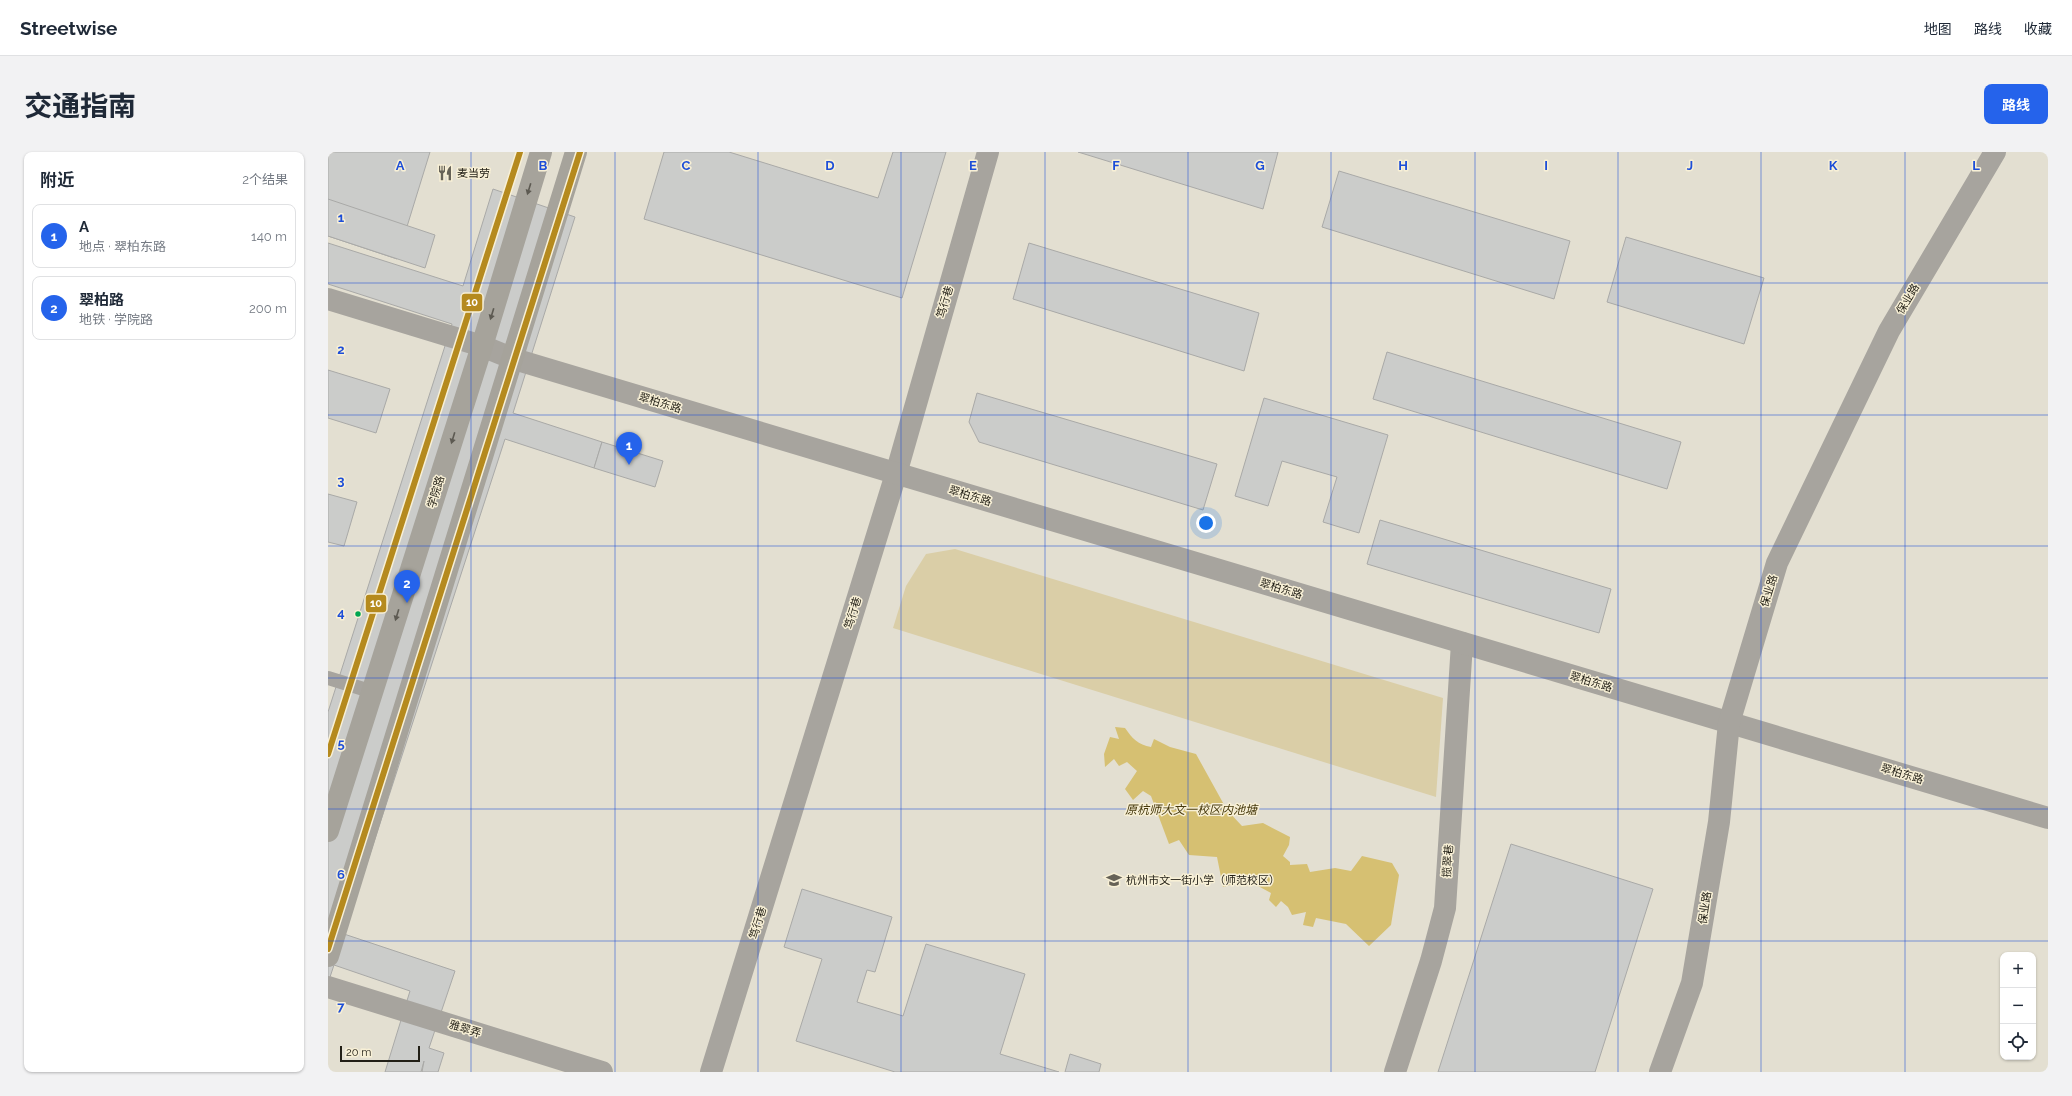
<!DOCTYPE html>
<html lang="zh">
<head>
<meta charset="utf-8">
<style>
	body { margin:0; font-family:Raleway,"Noto Sans SC",sans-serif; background:#f2f2f3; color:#1f2937 }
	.controls { position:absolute; right:12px; bottom:12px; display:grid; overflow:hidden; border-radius:8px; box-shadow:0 1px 3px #0004 }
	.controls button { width:36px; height:36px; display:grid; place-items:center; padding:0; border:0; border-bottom:1px solid #e0e1e3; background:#fff; color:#1f2937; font:20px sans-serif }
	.scale { position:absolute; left:12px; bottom:10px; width:80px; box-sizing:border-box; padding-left:4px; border:2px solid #221f16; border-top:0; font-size:11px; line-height:14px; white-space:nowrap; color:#221f16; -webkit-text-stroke:3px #f8f0d6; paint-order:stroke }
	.you { position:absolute; left:878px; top:371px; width:14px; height:14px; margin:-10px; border:3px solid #fff; border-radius:50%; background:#1a73e8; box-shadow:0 0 0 6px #1a73e833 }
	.badge { display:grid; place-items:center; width:26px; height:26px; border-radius:50%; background:#2563eb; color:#fff; font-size:13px; font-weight:700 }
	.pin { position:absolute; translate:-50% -33px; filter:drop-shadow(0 1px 2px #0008) }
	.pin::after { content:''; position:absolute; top:21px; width:14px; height:12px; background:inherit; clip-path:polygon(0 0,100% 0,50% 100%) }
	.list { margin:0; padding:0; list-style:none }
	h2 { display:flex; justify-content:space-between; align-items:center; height:52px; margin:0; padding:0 16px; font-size:17px }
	h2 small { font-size:13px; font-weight:400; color:#747a83 }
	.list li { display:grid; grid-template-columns:26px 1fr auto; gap:12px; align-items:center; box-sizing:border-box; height:64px; margin:0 8px 8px; padding:0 8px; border:1px solid #e0e1e3; border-radius:8px }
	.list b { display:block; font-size:15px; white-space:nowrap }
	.list p { margin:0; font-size:13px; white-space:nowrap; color:#747a83 }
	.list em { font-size:13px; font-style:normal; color:#747a83 }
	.icon { flex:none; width:22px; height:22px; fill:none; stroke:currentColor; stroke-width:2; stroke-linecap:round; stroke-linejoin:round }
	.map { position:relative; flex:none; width:1720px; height:920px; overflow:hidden; border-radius:8px }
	header { display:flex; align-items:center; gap:24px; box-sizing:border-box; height:56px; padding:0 20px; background:#fff; border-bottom:1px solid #e0e1e3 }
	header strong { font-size:19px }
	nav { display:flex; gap:22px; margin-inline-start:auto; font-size:14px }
	.intro { display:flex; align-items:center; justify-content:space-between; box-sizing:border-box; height:96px; padding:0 24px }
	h1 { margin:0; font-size:28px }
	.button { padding:10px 18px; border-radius:8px; background:#2563eb; color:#fff; font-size:14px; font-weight:700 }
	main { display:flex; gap:24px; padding:0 24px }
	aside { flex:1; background:#fff; border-radius:8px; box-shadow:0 1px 3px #0004 }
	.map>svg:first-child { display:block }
</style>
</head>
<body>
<header>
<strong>Streetwise</strong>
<nav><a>地图</a><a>路线</a><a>收藏</a></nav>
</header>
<div class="intro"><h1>交通指南</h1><a class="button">路线</a></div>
<main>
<aside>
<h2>附近<small>2个结果</small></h2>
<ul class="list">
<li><span class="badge">1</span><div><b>A</b><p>地点 · 翠柏东路</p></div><em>140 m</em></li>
<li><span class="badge">2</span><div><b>翠柏路</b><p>地铁 · 学院路</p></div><em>200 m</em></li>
</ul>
</aside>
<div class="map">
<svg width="1720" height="920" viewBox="0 0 1720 920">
	<rect width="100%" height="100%" fill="#e3dfd1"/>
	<!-- green -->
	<path fill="#dacea7" d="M 627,397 L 1115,546 L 1108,645 L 565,476 L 578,434 L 598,402 Z"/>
	<!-- water -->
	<path fill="#d6c072" d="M 787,575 L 797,576 C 804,586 810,593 823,595 L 826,587 L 842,595 L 868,602 L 899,658 L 914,674 L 935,671 L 962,685 L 961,693 L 955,704 L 962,710 L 962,713 L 979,712 L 982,720 L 1007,716 L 1023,719 L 1034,704 L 1064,711 L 1071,723 L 1063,773 L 1041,794 L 1018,772 L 988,766 L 985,775 L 975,773 L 978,760 L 964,763 L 960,755 L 953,749 L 948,755 L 941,748 L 943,741 L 919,728 L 895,735 L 889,705 L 861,703 L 851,688 L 841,692 L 823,644 L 815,639 L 805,648 L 797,637 L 809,619 L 799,610 L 791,614 L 786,607 L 777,615 L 776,602 L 782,585 L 791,587 Z"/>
	<!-- building -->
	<g fill="#cbccca" stroke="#a9a9a7">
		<path d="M 0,0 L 102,0 L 69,107 L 0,84 Z"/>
		<path d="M 336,0 L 401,0 L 550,46 L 565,0 L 618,0 L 574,146 L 316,67 Z"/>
		<path d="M 750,0 L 950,0 L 935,57 Z"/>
		<path d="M 1011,19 L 1242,89 L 1226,147 L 994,75 Z"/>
		<path d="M 165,37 L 247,65 L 185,261 L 274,290 L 266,316 L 177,287 L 16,782 L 127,819 L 101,896 L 116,901 L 110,920 L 94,920 L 96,909 L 93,920 L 57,920 L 82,839 L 6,813 L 0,831 L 0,560 L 124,172 L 0,132 L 0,91 L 135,134 Z"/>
		<path d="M 0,47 L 107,83 L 97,116 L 0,84 Z"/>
		<path d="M 1298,85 L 1436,126 L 1416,192 L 1279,150 Z"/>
		<path d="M 701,91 L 931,161 L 916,219 L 685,147 Z"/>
		<path d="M 1059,200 L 1353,290 L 1339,337 L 1045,247 Z"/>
		<path d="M 0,218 L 62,237 L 48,281 L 0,266 Z"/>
		<path d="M 649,241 L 889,312 L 875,358 L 651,290 L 641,270 Z"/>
		<path d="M 936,246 L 1060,283 L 1031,381 L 995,370 L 1009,325 L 954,309 L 940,354 L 907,344 Z"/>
		<path d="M 274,290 L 335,309 L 327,335 L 266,316 Z"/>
		<path d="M 0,342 L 29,350 L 16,394 L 0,390 Z"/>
		<path d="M 1052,368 L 1283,437 L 1271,481 L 1039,412 Z"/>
		<path d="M 1183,692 L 1325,737 L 1267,920 L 1110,920 Z"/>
		<path d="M 474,737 L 564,765 L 547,820 L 539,818 L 529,850 L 575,864 L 598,792 L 697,822 L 672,902 L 731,920 L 567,920 L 468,889 L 494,807 L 456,795 Z"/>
		<path d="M 742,902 L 773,912 L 771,920 L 737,920 Z"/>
	</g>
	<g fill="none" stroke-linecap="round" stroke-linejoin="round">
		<!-- service -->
		<path stroke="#a7a49e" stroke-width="14" d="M 0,526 L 45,540"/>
		<!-- minor -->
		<g stroke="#a7a49e" stroke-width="22">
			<path d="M 0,835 L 274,920"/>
			<path d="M 383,920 L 568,322 L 660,0"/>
			<path d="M 1067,920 L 1103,809 L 1117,756 L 1134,491"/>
		</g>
		<!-- tertiary -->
		<g stroke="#a7a49e" stroke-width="22">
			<path d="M 0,147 L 154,194 L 186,207 L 1720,666"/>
			<path d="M 1332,920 L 1364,831 L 1391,670 L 1401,571 L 1449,411 L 1561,179 L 1667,0"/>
		</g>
		<!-- secondary -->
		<g stroke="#a6a39b" stroke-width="22">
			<path d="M 0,679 L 154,194 L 213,0"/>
			<path d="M 0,804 L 248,0"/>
		</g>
		<!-- metro-1 casing -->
		<g stroke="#f8f0d6" stroke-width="9">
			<g id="metro-1">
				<path d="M 0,602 L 192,0"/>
				<path d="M 0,797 L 252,0"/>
			</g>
		</g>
		<!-- metro-1 -->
		<use href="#metro-1" stroke="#b58a1e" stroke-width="6"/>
	</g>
	<!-- one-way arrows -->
	<defs><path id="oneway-solid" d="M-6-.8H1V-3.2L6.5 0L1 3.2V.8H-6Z"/></defs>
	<g fill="#5d5a52">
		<use href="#oneway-solid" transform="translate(201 37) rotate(107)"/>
		<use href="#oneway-solid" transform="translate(164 162) rotate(107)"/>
		<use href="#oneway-solid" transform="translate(125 286) rotate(107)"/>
		<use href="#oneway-solid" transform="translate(69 463) rotate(107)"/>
	</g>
	<!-- grid -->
	<path fill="none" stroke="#1d4ed8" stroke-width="1" stroke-opacity="0.55" d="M 143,0 L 143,920M 287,0 L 287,920M 430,0 L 430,920M 573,0 L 573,920M 717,0 L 717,920M 860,0 L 860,920M 1003,0 L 1003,920M 1147,0 L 1147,920M 1290,0 L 1290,920M 1433,0 L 1433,920M 1577,0 L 1577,920M 0,131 L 1720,131M 0,263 L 1720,263M 0,394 L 1720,394M 0,526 L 1720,526M 0,657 L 1720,657M 0,789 L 1720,789"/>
	<!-- icons -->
	<defs>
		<g id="restaurant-bare" transform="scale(1.2)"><path d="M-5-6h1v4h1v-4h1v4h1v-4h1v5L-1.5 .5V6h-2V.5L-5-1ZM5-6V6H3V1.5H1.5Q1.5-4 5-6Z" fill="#666257" stroke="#f8f0d6" stroke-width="2.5" paint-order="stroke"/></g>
		<g id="school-bare" transform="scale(1.2)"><path d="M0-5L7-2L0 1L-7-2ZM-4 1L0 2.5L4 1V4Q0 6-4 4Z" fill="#666257" stroke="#f8f0d6" stroke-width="2.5" paint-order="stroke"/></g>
	</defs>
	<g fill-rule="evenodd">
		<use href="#restaurant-bare" x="117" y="21"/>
		<use href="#school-bare" x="786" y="728"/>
	</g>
	<!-- markers -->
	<circle fill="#00a651" stroke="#f8f0d6" stroke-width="1.5" cx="30" cy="462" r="3.5"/>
	<g text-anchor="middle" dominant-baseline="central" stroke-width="3" stroke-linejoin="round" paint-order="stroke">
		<!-- poi labels -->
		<g font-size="11" fill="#221f16" stroke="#f8f0d6" text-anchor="start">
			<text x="129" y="21">麦当劳</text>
			<text x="798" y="728">杭州市文一街小学（师范校区）</text>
		</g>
		<!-- street labels -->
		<g font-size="11" fill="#221f16" stroke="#f8f0d6">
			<text transform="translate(1580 147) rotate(-59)">保业路</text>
			<text transform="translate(617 150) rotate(-74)">笃行巷</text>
			<text transform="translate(332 251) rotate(17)">翠柏东路</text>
			<text transform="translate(108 340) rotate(-73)">学院路</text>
			<text transform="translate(642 344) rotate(17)">翠柏东路</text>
			<text transform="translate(953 437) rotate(17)">翠柏东路</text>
			<text transform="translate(1441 439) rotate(-73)">保业路</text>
			<text transform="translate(525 461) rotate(-73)">笃行巷</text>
			<text transform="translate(1263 530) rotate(17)">翠柏东路</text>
			<text transform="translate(1574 622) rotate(17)">翠柏东路</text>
			<text transform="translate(1120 709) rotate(-86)">揽翠巷</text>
			<text transform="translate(1377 756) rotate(-81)">保业路</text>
			<text transform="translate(430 771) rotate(-73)">笃行巷</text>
			<text transform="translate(137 877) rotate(17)">雅翠弄</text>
		</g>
		<!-- water labels -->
		<g font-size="12" font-style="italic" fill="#46390d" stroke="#f8f0d6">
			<text x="863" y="658">原杭师大文一校区内池塘</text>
		</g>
	</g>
	<g font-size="13" text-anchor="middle" font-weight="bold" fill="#1d4ed8" stroke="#f8f0d6" stroke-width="3" stroke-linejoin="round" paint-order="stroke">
		<text x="72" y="18">A</text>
		<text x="215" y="18">B</text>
		<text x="358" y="18">C</text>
		<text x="502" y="18">D</text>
		<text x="645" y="18">E</text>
		<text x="788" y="18">F</text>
		<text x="932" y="18">G</text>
		<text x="1075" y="18">H</text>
		<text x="1218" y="18">I</text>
		<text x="1362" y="18">J</text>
		<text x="1505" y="18">K</text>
		<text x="1648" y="18">L</text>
		<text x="13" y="70">1</text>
		<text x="13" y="202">2</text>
		<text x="13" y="333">3</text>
		<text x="13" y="465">4</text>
		<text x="13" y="596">5</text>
		<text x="13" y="727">6</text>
		<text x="13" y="859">7</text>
	</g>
	<g stroke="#f8f0d6" stroke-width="1.5">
		<rect x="133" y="141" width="22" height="19" rx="4" fill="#b58a1e"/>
		<rect x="37" y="442" width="22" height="19" rx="4" fill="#b58a1e"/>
	</g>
	<g font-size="11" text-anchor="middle" font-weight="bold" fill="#fff">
		<text x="144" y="154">10</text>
		<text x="48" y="455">10</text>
	</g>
</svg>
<div class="controls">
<button>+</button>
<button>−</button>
<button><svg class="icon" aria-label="locate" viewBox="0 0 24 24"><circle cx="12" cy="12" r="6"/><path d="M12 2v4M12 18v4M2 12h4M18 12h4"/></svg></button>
</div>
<div class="scale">20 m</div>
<div class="you"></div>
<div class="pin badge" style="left:301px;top:313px">1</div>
<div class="pin badge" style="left:79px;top:451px">2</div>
</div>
</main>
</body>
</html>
